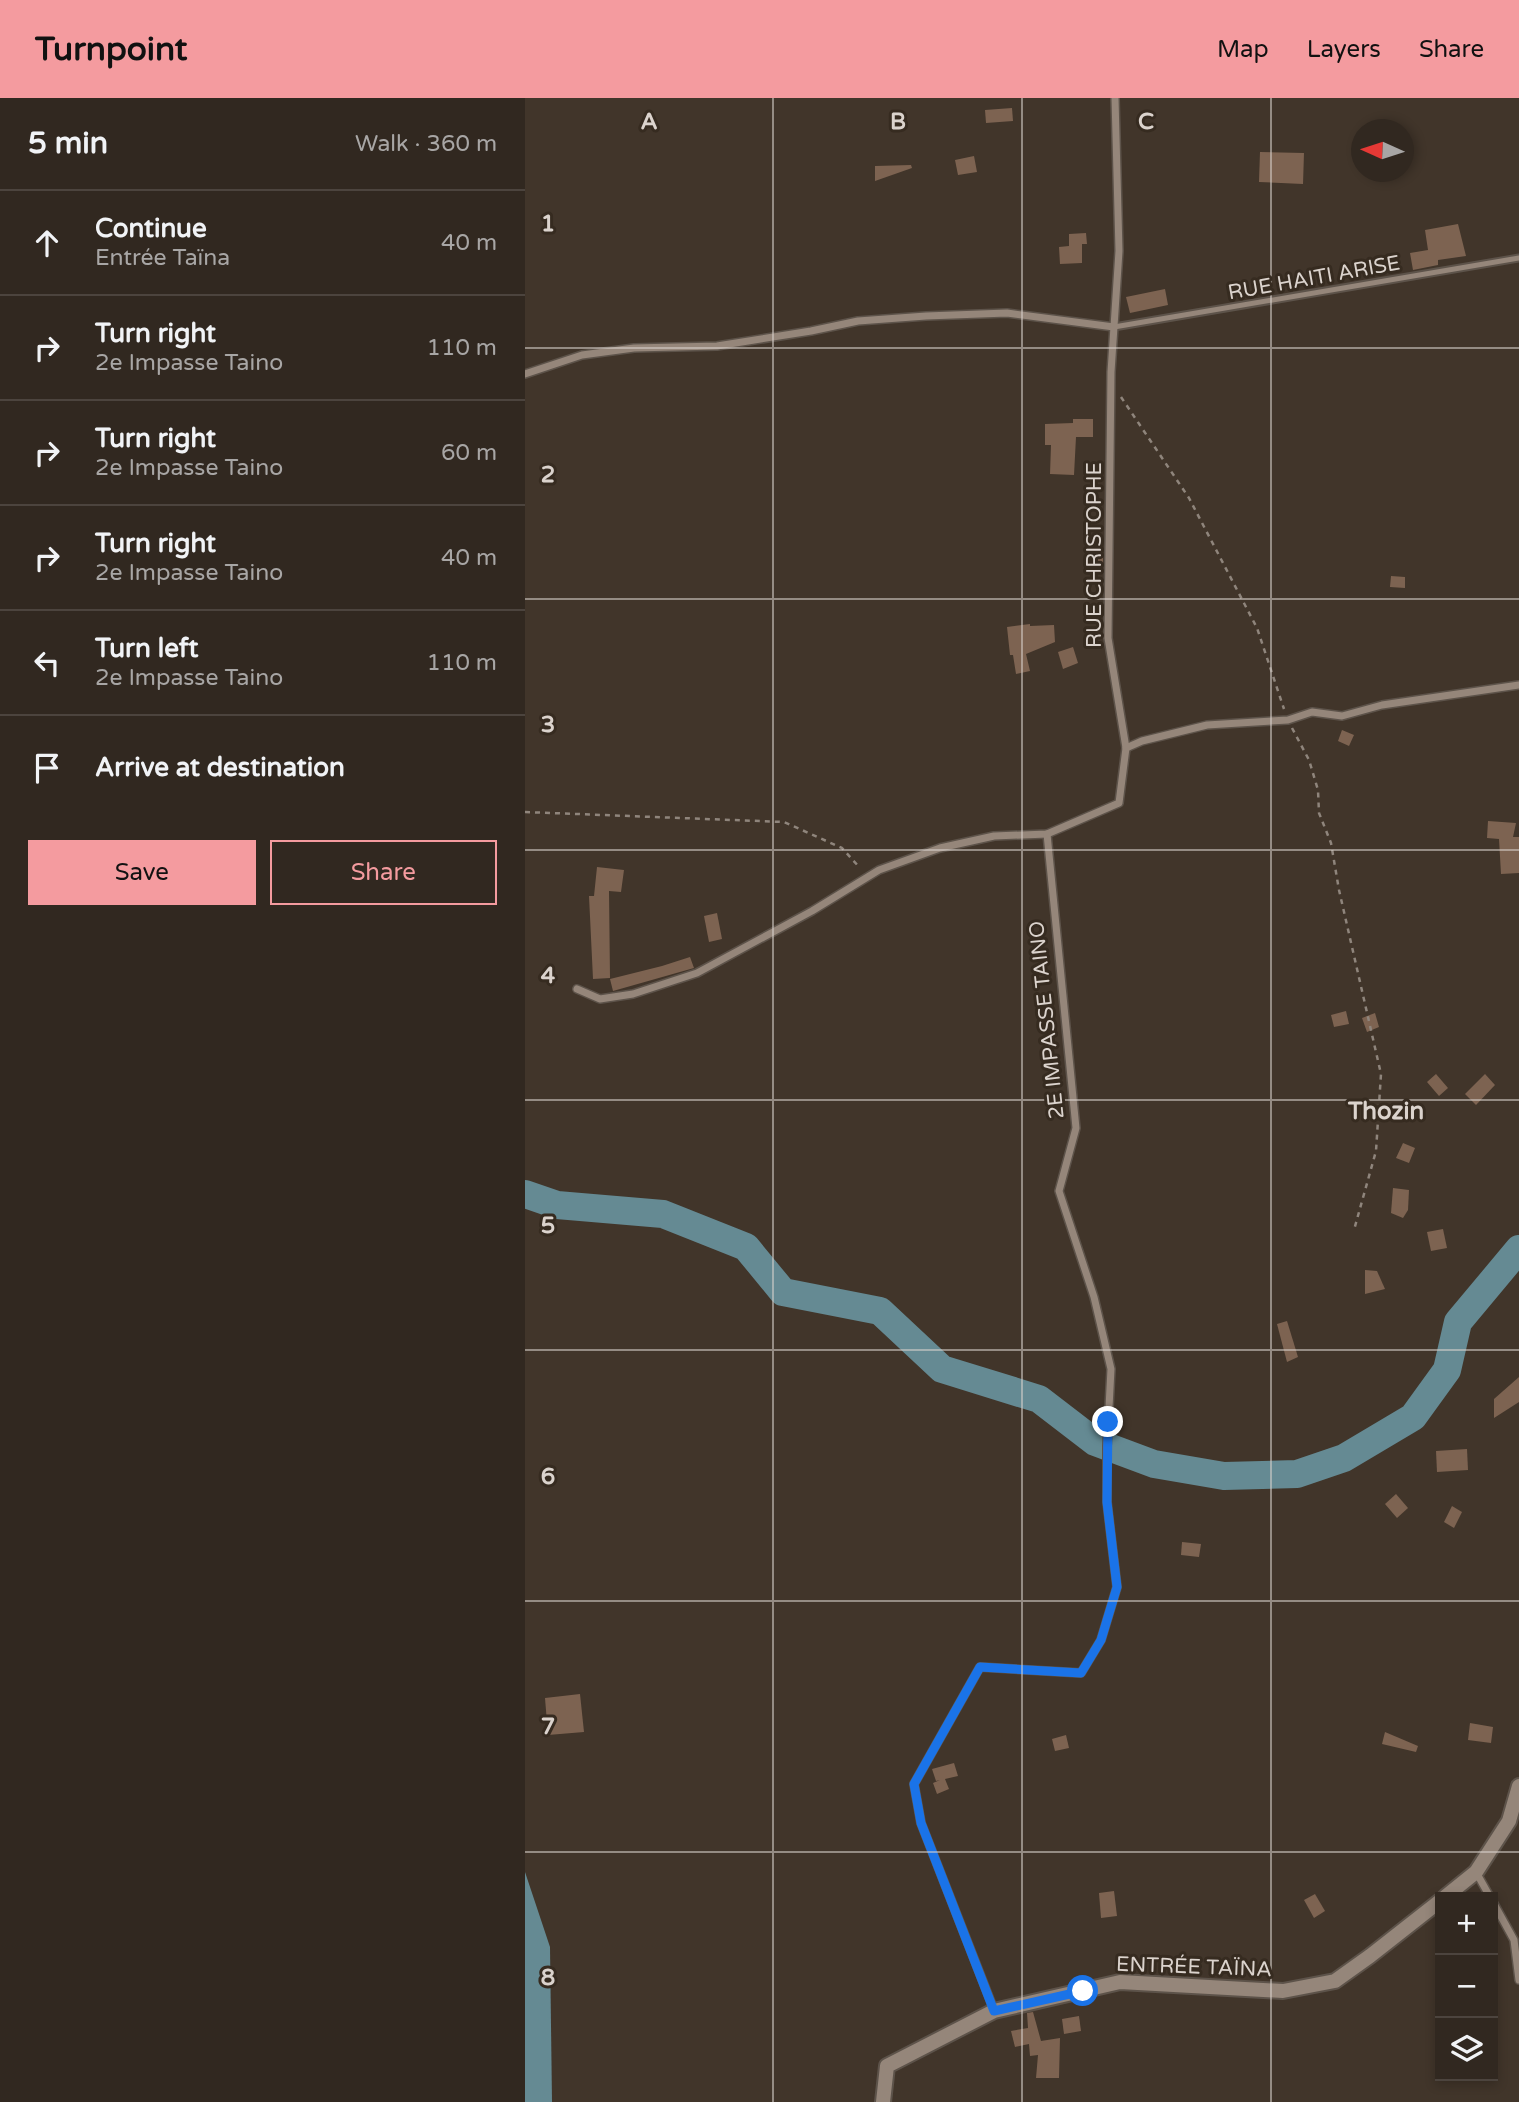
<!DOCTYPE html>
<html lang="en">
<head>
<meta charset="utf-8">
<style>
	body { margin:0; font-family:"Varela Round",sans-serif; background:#3d342d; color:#f1f3f6 }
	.controls { position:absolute; right:21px; bottom:21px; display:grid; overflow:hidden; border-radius:0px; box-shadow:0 4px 10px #0003 }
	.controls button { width:63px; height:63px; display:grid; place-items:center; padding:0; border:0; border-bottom:2px solid #4c443e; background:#312820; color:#f1f3f6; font:35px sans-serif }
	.compass { position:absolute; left:826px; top:21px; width:63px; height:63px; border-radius:50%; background:#312820; box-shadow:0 4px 10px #0003; rotate:273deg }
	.stop { position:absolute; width:21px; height:21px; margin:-16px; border:5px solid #1a73e8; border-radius:50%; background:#fff }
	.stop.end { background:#1a73e8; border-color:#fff; box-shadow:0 2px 7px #0008 }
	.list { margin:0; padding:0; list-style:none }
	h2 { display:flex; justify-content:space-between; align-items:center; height:91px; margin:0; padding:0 28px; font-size:30px }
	h2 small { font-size:23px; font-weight:400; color:#a8a6a5 }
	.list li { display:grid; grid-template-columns:46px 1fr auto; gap:21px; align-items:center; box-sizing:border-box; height:105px; padding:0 28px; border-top:2px solid #4c443e }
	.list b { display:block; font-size:26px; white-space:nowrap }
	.list p { margin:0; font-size:23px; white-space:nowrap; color:#a8a6a5 }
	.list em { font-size:23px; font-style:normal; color:#a8a6a5 }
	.actions { display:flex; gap:14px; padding:21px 28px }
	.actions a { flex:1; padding:16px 0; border:2px solid #f49b9f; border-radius:0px; text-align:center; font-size:24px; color:#f49b9f }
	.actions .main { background:#f49b9f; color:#111 }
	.icon { flex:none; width:38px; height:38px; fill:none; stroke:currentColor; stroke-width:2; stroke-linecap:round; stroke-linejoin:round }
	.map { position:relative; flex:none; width:994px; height:2004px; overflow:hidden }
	header { display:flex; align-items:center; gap:42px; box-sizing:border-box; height:98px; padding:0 35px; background:#f49b9f; color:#111 }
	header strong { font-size:33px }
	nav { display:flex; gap:38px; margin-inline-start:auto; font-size:24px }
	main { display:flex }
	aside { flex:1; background:#312820 }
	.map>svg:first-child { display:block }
</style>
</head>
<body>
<header>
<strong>Turnpoint</strong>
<nav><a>Map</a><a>Layers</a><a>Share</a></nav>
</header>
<main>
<aside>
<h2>5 min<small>Walk · 360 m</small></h2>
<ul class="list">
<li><svg class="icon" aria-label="ahead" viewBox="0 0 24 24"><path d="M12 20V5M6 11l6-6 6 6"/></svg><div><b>Continue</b><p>Entrée Taïna</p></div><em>40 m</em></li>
<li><svg class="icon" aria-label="right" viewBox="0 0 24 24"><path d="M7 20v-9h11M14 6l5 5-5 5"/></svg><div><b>Turn right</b><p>2e Impasse Taino</p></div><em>110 m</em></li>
<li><svg class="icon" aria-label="right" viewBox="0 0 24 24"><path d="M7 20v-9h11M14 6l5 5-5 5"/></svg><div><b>Turn right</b><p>2e Impasse Taino</p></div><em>60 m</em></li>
<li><svg class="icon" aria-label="right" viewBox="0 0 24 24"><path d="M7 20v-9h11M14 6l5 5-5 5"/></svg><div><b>Turn right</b><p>2e Impasse Taino</p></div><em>40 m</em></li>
<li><svg class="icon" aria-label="left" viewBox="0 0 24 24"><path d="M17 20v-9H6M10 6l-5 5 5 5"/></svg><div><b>Turn left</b><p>2e Impasse Taino</p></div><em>110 m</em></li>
<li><svg class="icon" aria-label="arrive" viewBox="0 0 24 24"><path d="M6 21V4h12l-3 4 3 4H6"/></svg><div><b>Arrive at destination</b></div></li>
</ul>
<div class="actions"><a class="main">Save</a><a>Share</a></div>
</aside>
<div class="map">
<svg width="994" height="2004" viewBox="0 0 994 2004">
	<rect width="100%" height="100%" fill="#41352a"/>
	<!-- water -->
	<path fill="#658a93" d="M 0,1774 L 25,1849 L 27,2004 L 0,2004 Z"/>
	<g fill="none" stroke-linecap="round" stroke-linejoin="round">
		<!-- river -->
		<path stroke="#658a93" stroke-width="28" d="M 0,1096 L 32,1107 L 138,1116 L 221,1149 L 258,1194 L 355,1213 L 417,1271 L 514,1301 L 570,1344 L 629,1366 L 699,1378 L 772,1376 L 819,1360 L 888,1319 L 922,1272 L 933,1224 L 994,1151"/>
	</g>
	<!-- building -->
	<g fill="#7d6351">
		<path d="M 487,10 L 488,23 L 461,25 L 460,12 Z"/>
		<path d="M 735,54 L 779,55 L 778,86 L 734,84 Z"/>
		<path d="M 449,58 L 452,74 L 433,77 L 430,62 Z"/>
		<path d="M 386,67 L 387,70 L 350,83 L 350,68 Z"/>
		<path d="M 933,126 L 941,158 L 913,162 L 913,167 L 888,172 L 885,155 L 903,152 L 900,132 Z"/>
		<path d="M 561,135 L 562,146 L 557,146 L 557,165 L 535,166 L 534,149 L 544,148 L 544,136 Z"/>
		<path d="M 640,191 L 643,207 L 605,215 L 601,199 Z"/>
		<path d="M 548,321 L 568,321 L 568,339 L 551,339 L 549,377 L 525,376 L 526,347 L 520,347 L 520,326 L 548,325 Z"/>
		<path d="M 565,449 L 578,451 L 578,469 L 560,468 Z"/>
		<path d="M 866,478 L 880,479 L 880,490 L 865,489 Z"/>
		<path d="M 505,526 L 505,528 L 529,527 L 530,544 L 501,556 L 505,573 L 491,576 L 488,557 L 485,557 L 482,529 Z"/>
		<path d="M 548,549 L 553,565 L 538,571 L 533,554 Z"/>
		<path d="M 817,632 L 829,637 L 824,648 L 813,643 Z"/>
		<path d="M 963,723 L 991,725 L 988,739 L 994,739 L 994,775 L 976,776 L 974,741 L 962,740 Z"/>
		<path d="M 72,769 L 99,772 L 96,794 L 84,793 L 85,880 L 68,881 L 64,798 L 69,798 Z"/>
		<path d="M 192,815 L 197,841 L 184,844 L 179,818 Z"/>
		<path d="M 165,859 L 169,870 L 88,893 L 85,881 L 137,868 Z"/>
		<path d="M 821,913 L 824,926 L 809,929 L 806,917 Z"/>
		<path d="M 850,915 L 854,929 L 842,934 L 837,920 Z"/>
		<path d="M 911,976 L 923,990 L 914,998 L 902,984 Z"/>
		<path d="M 960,976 L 970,987 L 951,1007 L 940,996 Z"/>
		<path d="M 878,1045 L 890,1050 L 884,1065 L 871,1060 Z"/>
		<path d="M 868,1090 L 884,1092 L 883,1112 L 878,1120 L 866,1115 Z"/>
		<path d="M 918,1131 L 922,1150 L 906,1153 L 902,1134 Z"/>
		<path d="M 840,1172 L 852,1173 L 860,1191 L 840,1196 Z"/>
		<path d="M 762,1223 L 773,1259 L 762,1264 L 752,1226 Z"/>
		<path d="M 994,1279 L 994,1304 L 969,1320 L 969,1301 Z"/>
		<path d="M 942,1351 L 943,1372 L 912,1374 L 911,1353 Z"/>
		<path d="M 871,1396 L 883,1410 L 872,1420 L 860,1406 Z"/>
		<path d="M 927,1408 L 937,1414 L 929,1430 L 919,1424 Z"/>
		<path d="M 657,1444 L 676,1446 L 674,1459 L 656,1457 Z"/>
		<path d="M 55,1596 L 59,1634 L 23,1637 L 20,1600 Z"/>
		<path d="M 945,1625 L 968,1629 L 966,1645 L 943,1642 Z"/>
		<path d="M 860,1634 L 893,1648 L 891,1654 L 857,1646 Z"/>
		<path d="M 541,1637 L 544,1650 L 530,1653 L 527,1641 Z"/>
		<path d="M 429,1665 L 433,1678 L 420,1681 L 424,1691 L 412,1696 L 408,1685 L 415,1682 L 411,1683 L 407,1671 Z"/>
		<path d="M 589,1793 L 592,1818 L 576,1820 L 574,1795 Z"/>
		<path d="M 790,1796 L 800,1813 L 789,1820 L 779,1802 Z"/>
		<path d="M 508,1914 L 516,1943 L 535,1940 L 534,1980 L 511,1980 L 513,1957 L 505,1958 L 504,1946 L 490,1949 L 486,1933 L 503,1930 L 502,1915 Z"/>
		<path d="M 554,1918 L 556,1933 L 539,1936 L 537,1921 Z"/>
	</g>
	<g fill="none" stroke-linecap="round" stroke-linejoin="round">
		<!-- lane casing -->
		<g stroke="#5d534a" stroke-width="9">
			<path id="lane" d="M 589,229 L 994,160"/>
		</g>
		<!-- street casing -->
		<g stroke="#5d534a" stroke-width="10">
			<g id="street">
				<path d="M 0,276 L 57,257 L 109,250 L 192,248 L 286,233 L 333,223 L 401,218 L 482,215 L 589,229"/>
				<path d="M 601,650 L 617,643 L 682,627 L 763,622 L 787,614 L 817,618 L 857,607 L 994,587"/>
				<path d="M 52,891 L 75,901 L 108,896 L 172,875 L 287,813 L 354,772 L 415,750 L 469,738 L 522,736 L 594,705 L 601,650 L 583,540 L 586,274 L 594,153 L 590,0"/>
				<path d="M 951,1774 L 965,1799"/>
				<path d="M 968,1804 L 989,1842 L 994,1882"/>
				<path d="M 469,1912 L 396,1725 L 389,1686 L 455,1569 L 556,1575 L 576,1542 L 592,1489 L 582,1404 L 582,1348 L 586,1271 L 569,1199 L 534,1093 L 551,1030 L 522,736"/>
			</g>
		</g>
		<!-- secondary casing -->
		<g stroke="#5d534a" stroke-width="18">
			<g id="secondary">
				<path d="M 920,1799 L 951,1774 L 984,1723 L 994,1688"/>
				<path d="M 358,2004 L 362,1968 L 469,1913 L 595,1884 L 758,1893 L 810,1883 L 845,1858 L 915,1803"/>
			</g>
		</g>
		<!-- path -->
		<g stroke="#8f857c" stroke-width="2.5" stroke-dasharray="5 5" stroke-linecap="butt">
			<path d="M 596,299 L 664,400 L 732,530 L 759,611"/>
			<path d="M 767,630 L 784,662 L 793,692 L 794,715 L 806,745 L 814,792 L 856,976 L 851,1053 L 829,1132"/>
			<path d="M 0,714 L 259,724 L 317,750 L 335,770"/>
		</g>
		<!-- lane -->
		<use href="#lane" stroke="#95867a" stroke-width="5"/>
		<!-- street -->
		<use href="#street" stroke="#95867a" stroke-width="7"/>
		<!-- secondary -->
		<use href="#secondary" stroke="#95867a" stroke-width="14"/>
	</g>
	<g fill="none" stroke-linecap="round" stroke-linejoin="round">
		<!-- route -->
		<path stroke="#1a73e8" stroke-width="9" d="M 558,1893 L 469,1913 L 396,1725 L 389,1686 L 455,1569 L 556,1575 L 576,1542 L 592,1489 L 582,1404 L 583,1324"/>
	</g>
	<!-- grid -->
	<path fill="none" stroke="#dbd3cd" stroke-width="2" stroke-opacity="0.55" d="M 248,0 L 248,2004M 497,0 L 497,2004M 746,0 L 746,2004M 0,250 L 994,250M 0,501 L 994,501M 0,752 L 994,752M 0,1002 L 994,1002M 0,1252 L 994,1252M 0,1503 L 994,1503M 0,1754 L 994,1754"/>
	<g text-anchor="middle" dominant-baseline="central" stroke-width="6" stroke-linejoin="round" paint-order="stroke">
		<!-- street labels -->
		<g font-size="21" fill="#dbd3cd" stroke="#362b20">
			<text transform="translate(789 180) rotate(-10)">RUE HAITI ARISE</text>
			<text transform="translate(569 457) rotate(-90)">RUE CHRISTOPHE</text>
			<text transform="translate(522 922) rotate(-96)">2E IMPASSE TAINO</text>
			<text transform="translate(669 1869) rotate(2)">ENTRÉE TAÏNA</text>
		</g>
		<!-- quarter labels -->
		<g font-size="24" font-weight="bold" fill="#dbd3cd" stroke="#362b20">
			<text x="861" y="1013">Thozin</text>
		</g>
	</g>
	<g font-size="23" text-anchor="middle" font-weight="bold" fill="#dbd3cd" stroke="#362b20" stroke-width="6" stroke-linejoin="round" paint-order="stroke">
		<text x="124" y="31">A</text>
		<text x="373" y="31">B</text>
		<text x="621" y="31">C</text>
		<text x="23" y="133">1</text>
		<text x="23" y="384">2</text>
		<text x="23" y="634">3</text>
		<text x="23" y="885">4</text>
		<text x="23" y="1135">5</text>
		<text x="23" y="1386">6</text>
		<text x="23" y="1636">7</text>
		<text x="23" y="1887">8</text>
	</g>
</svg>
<div class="controls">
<button>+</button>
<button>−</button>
<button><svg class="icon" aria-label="layers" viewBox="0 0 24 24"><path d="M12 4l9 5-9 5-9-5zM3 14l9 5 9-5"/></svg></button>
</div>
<svg class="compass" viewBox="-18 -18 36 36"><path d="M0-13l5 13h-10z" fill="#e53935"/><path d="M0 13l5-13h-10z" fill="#a8a6a5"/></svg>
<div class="stop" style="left:558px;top:1893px"></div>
<div class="stop end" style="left:583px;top:1324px"></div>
</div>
</main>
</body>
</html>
